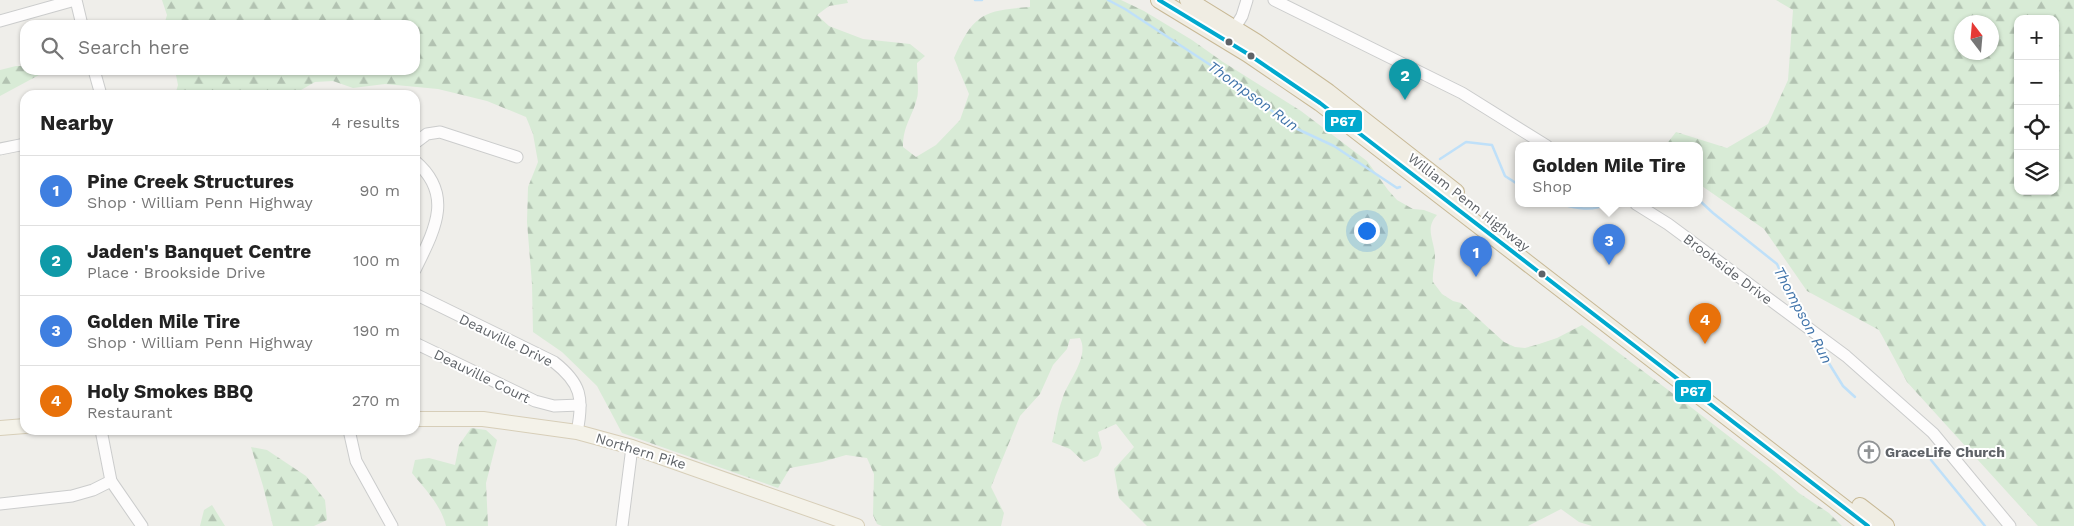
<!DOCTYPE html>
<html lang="en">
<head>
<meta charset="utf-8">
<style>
	body { margin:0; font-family:"Work Sans",sans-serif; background:#f6f6f6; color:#222 }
	.controls { position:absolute; right:15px; top:15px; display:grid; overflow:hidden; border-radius:10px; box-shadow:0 1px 4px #0004 }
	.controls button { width:45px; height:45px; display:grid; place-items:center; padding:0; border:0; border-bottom:1px solid #e0e0e0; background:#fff; color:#222; font:25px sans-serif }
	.compass { position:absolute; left:1954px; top:15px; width:45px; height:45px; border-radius:50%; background:#fff; box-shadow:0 1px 4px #0004; rotate:344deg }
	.you { position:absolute; left:1366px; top:230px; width:18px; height:18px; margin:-12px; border:4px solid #fff; border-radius:50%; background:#1a73e8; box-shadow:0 0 0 8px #1a73e833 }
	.badge { display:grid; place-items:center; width:32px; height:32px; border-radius:50%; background:#919496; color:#fff; font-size:16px; font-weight:700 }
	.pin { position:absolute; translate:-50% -41px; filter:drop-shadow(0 1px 2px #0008) }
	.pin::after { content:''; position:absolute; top:26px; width:18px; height:15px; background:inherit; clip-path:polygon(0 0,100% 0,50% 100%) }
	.popup { position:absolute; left:1515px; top:142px; width:188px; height:65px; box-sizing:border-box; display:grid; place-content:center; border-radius:10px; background:#fff; filter:drop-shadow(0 1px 4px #0005); font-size:16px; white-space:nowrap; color:#767676 }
	.popup b { font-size:19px; color:#222 }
	.popup::after { content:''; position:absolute; left:50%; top:100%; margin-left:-10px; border:10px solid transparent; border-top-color:#fff }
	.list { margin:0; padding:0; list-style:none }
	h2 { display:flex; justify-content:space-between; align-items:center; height:65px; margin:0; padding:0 20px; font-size:21px }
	h2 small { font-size:16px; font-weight:400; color:#767676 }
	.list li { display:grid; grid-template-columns:32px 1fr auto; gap:15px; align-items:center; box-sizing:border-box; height:70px; padding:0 20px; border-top:1px solid #e0e0e0 }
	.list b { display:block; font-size:19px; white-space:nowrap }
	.list p { margin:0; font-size:16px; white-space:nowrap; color:#767676 }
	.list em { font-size:16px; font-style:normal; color:#767676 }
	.icon { flex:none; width:28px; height:28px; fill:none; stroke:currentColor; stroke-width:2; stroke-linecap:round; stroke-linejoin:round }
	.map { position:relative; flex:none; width:2074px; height:526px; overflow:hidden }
	.search { position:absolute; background:#fff; box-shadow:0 1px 4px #0004; left:20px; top:20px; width:400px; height:55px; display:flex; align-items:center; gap:12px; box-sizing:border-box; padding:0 18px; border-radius:15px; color:#767676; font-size:19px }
	.panel { position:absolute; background:#fff; box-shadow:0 1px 4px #0004; left:20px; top:90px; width:400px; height:345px; border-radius:15px }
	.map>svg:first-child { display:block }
</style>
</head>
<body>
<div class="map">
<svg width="2074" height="526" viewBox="0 0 2074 526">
	<defs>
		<pattern id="forest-firs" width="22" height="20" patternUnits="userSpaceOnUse" patternTransform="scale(1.25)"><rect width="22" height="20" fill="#d8ebd6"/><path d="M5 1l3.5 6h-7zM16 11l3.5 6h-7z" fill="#b2c2b1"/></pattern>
	</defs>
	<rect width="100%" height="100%" fill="#efeeea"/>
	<!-- forest -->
	<g fill="url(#forest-firs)" fill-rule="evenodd">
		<path d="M 162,0 L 847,0 L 848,3 L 829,6 L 817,15 L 829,26 L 863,39 L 910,44 L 925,56 L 917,63 C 917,71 919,93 917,98 C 912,118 903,125 903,147 L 916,157 L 936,145 L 960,120 L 969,94 L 954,58 C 973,14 984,10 1030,7 L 1030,0 L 1121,0 L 1144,11 L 1192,40 L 1223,62 L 1301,111 L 1367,161 L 1388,190 L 1397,200 L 1413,209 L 1424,210 L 1437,215 C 1424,229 1435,241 1435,257 C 1435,266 1432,273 1433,282 L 1442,294 L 1453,301 L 1461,303 L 1504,342 L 1515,347 L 1525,348 L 1539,344 L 1557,338 L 1582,325 L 1692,408 L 1774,471 L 1799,493 L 1829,513 L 1842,526 L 1592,526 L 1579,522 L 1561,509 L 1528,526 L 1147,526 L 1119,498 L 1114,469 L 1134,447 L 1116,424 L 1098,432 L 1102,448 L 1098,456 L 1084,462 L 1070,449 L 1052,442 C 1056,428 1057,413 1062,400 C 1067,381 1090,358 1080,338 L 1070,339 L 1067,349 L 1053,365 L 1040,394 L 1020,416 L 991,487 L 1004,513 L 1001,526 L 882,526 L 877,524 L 873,515 L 874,474 L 867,458 L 846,455 L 822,462 L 790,468 L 778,488 L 622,433 L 597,386 L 562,352 L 533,332 L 532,284 L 527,222 L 528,187 L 538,162 L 533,134 L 526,117 L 487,101 L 438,89 L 385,84 L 353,88 L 333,81 L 315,82 L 301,90 L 301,95 L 175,95 L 178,85 L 175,70 L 415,70 L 415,25 L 164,25 L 167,15 Z"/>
		<path d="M 1776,0 L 2074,0 L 2074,526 L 2038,526 L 1907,382 L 1879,330 L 1807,291 L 1764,229 L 1699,184 L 1699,146 L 1665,146 L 1676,132 L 1727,148 L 1768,124 L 1788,80 L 1793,10 ZM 2018,19 L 2055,19 L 2055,191 L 2018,191 ZM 1992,22 L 1992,52 L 1962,52 L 1962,22 Z"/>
		<path d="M 16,66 L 25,66 L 25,70 L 35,70 L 39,75 L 0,96 L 0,70 Z"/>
		<path d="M 471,428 L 486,430 L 497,440 L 486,483 L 488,526 L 446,526 C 441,505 425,489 412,473 L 415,460 L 429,458 L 455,465 L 459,445 Z"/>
		<path d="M 251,447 L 267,450 L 306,476 L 325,500 L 327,520 L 314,526 L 273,526 L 263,486 Z"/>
		<path d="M 212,505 L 225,526 L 200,526 L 204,510 Z"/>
	</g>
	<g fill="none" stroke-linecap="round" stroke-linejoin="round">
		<!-- stream -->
		<g stroke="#bfe0f9" stroke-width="2.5">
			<path d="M 975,0 L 982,0"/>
			<path d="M 1108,0 L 1125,9 L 1218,70 L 1293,127 L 1334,146 L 1397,188 L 1400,187"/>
			<path d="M 1440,159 L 1466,142 L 1492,145 L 1505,176 L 1519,185"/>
			<path d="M 1699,200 L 1713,213 L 1777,264 L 1801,316"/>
			<path d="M 1560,204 C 1576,208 1592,212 1607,204"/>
			<path d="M 1812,336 L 1843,386 L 1855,397"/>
			<path d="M 1931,460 L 1985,526"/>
		</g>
		<!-- minor casing -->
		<g stroke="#cbcccc" stroke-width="13">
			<g id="minor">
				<path d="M 76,0 L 82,25"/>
				<path d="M 1274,0 L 1462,93 L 1547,146"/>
				<path d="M 0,21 L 75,0"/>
				<path d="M 1231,34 L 1242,16 L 1247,0"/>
				<path d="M 94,70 L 101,95"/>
				<path d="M 415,143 L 427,134 L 440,132 L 517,157"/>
				<path d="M 0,149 L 25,144"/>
				<path d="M 415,161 C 455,195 434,231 415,270"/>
				<path d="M 1636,204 L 1668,224 L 1846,356 L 1933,433 L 2010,526"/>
				<path d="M 415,294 L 554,362 C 581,383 584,398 577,432"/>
				<path d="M 415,343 L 535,401 L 554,406 L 580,405"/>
				<path d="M 101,430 L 111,481 L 142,526"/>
				<path d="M 349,430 L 356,461 L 392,526"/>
				<path d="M 0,504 L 72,496 L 93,490 L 111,481"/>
				<path d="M 622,526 L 632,447"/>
			</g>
		</g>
		<!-- major casing -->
		<g stroke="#d7ceb8" stroke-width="16">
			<g id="major">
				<path d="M 415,419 L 483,419 L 577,432 L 632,447 L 857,526"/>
				<path d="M 0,428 L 25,426"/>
			</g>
		</g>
		<!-- highway casing -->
		<g stroke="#c8b996" stroke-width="18">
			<g id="highway">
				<path d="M 1159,0 L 1248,54 L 1320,103 L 1868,526"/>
				<path d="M 1188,0 L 1256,42 L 1328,92 L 1456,192"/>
				<path d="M 1860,506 L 1886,526"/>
			</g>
		</g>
		<!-- minor -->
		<use href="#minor" stroke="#fdfcfc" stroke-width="11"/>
		<!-- major -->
		<use href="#major" stroke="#f4f2e9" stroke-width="14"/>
		<!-- highway -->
		<use href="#highway" stroke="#f0ede3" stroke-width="16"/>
		<!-- bus-1 casing -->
		<g stroke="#fff" stroke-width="8">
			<path id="bus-1" d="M 1159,0 L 1248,54 L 1320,103 L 1868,526"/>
		</g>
		<!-- bus-1 -->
		<use href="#bus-1" stroke="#00a9ce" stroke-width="4"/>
	</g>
	<!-- icons -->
	<defs>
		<g id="church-ring" transform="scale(1.125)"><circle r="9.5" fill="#fff" stroke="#919496" stroke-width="1.5"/><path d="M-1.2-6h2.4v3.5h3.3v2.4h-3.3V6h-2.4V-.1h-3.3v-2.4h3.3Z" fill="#919496"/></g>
	</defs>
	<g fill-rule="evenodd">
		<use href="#church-ring" x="1869" y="452"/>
	</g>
	<!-- markers -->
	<g fill="#5f6368" stroke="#fff" stroke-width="2">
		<circle cx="1229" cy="42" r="4.5"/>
		<circle cx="1251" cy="56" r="4.5"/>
		<circle cx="1542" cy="274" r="4.5"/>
	</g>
	<g text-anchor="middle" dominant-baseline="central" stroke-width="4" stroke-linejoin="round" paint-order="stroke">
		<!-- street labels -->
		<g font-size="14" fill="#5f6368" stroke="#fff">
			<text transform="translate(1469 202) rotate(38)">William Penn Highway</text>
			<text transform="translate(1728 269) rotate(37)">Brookside Drive</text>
			<text transform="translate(506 340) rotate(26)">Deauville Drive</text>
			<text transform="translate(482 376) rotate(26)">Deauville Court</text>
			<text transform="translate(641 451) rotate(17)">Northern Pike</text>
		</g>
		<!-- poi labels -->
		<g font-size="14" font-weight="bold" fill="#5f6368" stroke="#fff" text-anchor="start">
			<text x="1885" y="452">GraceLife Church</text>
		</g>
		<!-- water labels -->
		<g font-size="15" font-style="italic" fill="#4174aa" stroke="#fff">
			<text transform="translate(1253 96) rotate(36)">Thompson Run</text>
			<text transform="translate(1803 315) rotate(62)">Thompson Run</text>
		</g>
	</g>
	<g stroke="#fff" stroke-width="2">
		<rect x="1324" y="109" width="39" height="24" rx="5" fill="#00a9ce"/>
		<rect x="1674" y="379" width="38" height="24" rx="5" fill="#00a9ce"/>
	</g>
	<g font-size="14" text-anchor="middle" font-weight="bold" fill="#fff">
		<text x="1343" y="126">P67</text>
		<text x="1693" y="396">P67</text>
	</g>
</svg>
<div class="controls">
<button>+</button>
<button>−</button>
<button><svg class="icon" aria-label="locate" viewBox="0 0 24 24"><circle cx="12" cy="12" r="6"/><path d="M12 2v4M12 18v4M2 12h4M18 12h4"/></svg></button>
<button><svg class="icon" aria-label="layers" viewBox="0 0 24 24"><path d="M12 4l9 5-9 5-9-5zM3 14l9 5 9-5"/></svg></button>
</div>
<svg class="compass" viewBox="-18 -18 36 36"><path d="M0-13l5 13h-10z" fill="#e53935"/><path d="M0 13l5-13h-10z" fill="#767676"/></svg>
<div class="you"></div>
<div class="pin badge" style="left:1476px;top:277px;background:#3f7fe0">1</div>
<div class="pin badge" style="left:1405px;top:100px;background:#0f9aa8">2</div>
<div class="pin badge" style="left:1609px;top:265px;background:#3f7fe0">3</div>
<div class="popup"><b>Golden Mile Tire</b>Shop</div>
<div class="pin badge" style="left:1705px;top:344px;background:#e8710a">4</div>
<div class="search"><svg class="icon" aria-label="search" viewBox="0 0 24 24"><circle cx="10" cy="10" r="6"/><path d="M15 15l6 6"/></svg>Search here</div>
<section class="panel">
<h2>Nearby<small>4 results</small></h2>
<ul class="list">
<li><span class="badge" style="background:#3f7fe0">1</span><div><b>Pine Creek Structures</b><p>Shop · William Penn Highway</p></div><em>90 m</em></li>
<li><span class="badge" style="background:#0f9aa8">2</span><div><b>Jaden's Banquet Centre</b><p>Place · Brookside Drive</p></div><em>100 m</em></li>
<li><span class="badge" style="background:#3f7fe0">3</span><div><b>Golden Mile Tire</b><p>Shop · William Penn Highway</p></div><em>190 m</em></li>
<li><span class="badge" style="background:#e8710a">4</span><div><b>Holy Smokes BBQ</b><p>Restaurant</p></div><em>270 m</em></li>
</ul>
</section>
</div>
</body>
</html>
